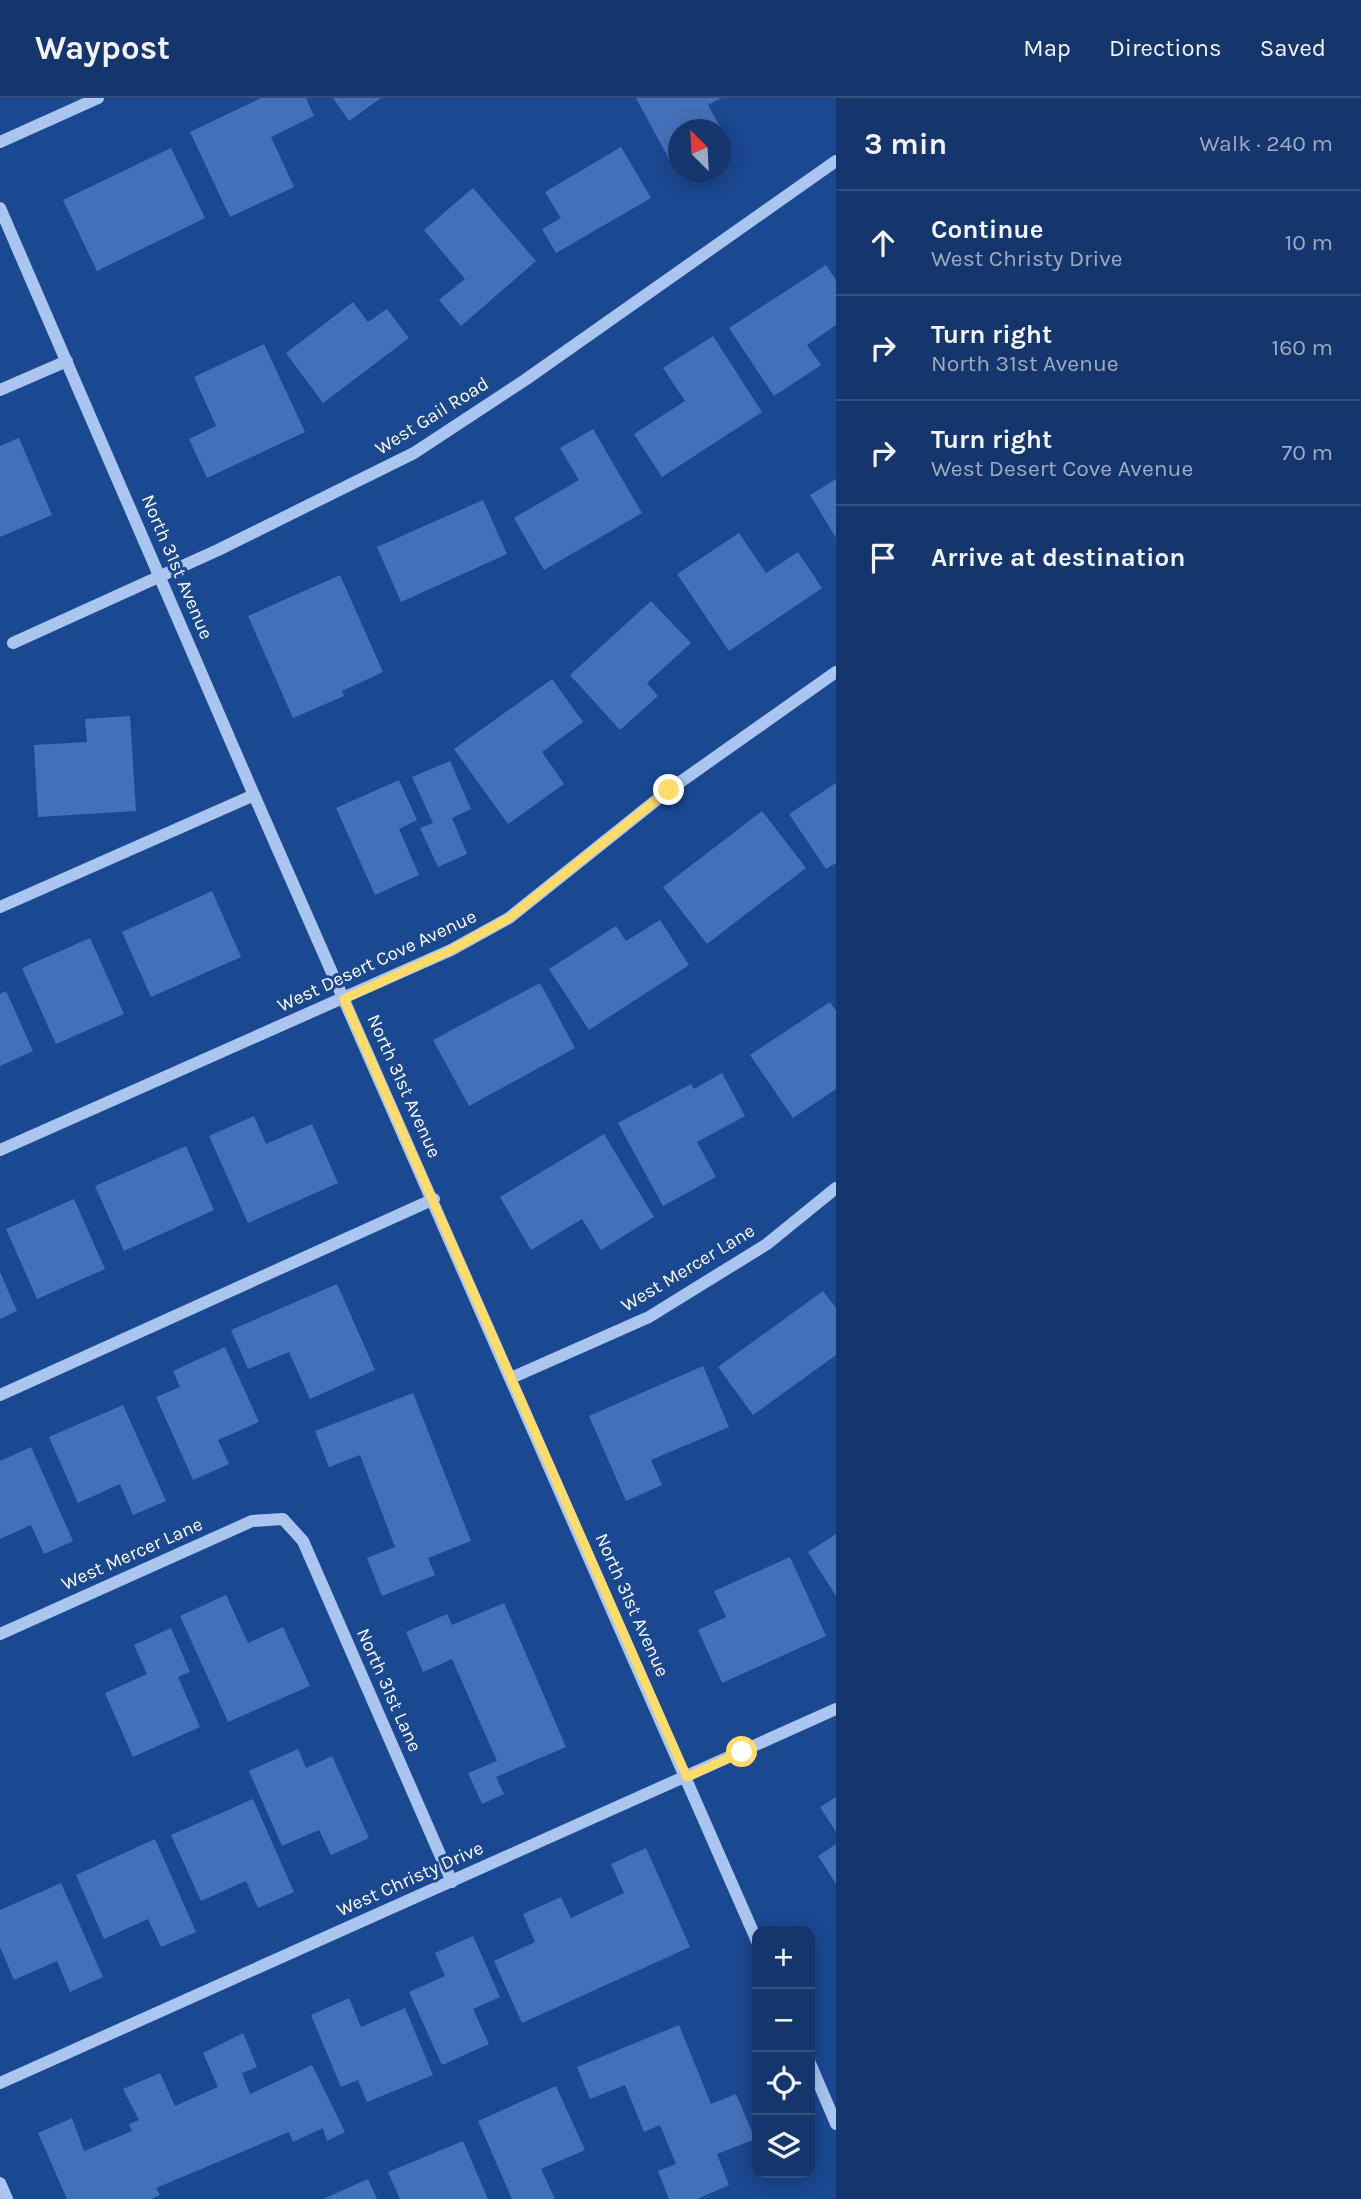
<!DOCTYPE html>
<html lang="en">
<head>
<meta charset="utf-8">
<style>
	body { margin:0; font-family:Karla,sans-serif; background:#1d3e72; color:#f1f3f6 }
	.controls { position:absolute; right:21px; bottom:21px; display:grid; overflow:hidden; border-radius:14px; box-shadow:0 4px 18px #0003 }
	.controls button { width:63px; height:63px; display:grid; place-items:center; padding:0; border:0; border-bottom:2px solid #335080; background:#14366d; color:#f1f3f6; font:35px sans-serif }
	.compass { position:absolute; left:668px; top:21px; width:63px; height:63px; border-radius:50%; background:#14366d; box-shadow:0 4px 18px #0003; rotate:336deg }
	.stop { position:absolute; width:21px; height:21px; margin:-16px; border:5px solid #ffdb67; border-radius:50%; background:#fff }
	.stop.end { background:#ffdb67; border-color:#fff; box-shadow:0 2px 7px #0008 }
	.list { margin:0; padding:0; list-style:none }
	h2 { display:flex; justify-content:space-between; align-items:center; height:91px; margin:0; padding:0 28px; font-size:30px }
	h2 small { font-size:23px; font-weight:400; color:#9dabc2 }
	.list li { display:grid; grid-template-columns:46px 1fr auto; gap:21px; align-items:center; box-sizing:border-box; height:105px; padding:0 28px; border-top:2px solid #335080 }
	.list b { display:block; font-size:26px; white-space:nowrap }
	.list p { margin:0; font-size:23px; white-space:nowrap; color:#9dabc2 }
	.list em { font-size:23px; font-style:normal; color:#9dabc2 }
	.icon { flex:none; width:38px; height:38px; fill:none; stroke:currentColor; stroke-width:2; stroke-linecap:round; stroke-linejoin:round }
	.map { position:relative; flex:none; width:836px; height:2101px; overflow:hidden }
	header { display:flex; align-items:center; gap:42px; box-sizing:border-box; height:98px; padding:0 35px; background:#14366d; border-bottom:2px solid #335080 }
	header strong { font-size:33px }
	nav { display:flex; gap:38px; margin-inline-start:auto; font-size:24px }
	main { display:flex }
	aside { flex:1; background:#14366d }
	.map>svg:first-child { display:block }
</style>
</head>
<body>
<header>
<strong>Waypost</strong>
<nav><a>Map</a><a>Directions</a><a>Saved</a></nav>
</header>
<main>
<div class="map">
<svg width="836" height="2101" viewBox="0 0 836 2101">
	<rect width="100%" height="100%" fill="#1a4891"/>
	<!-- building -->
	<g fill="#4371b9">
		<path d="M 261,0 L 306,0 L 314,18 L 271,39 L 294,89 L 230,119 L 190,34 Z"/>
		<path d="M 333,0 L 381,0 L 349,23 Z"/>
		<path d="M 636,0 L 721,0 L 708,7 L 729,45 L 720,50 L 720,32 L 678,32 L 678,72 L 676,74 Z"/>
		<path d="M 621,49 L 651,100 L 556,155 L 542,131 L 561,120 L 545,94 Z"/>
		<path d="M 171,50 L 205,120 L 97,173 L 63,102 Z"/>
		<path d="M 473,90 L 536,163 L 461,228 L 439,202 L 465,181 L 424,132 Z"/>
		<path d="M 826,167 L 836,182 L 836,227 L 807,247 L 821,267 L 774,298 L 729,230 Z"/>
		<path d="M 353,204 L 368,224 L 387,211 L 409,240 L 323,305 L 286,255 Z"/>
		<path d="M 713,238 L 762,314 L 662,379 L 634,336 L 685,303 L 663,270 Z"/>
		<path d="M 264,246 L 305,334 L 207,380 L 189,341 L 216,328 L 194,279 Z"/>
		<path d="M 593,331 L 642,415 L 544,472 L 514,420 L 579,382 L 560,350 Z"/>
		<path d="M 19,340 L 52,417 L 0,439 L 0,348 Z"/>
		<path d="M 836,381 L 836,440 L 810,397 Z"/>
		<path d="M 483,402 L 507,456 L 401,504 L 377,449 Z"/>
		<path d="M 739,435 L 766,475 L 798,454 L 822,490 L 729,553 L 677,476 Z"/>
		<path d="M 340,477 L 383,574 L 342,593 L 344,598 L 293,620 L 248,518 Z"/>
		<path d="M 651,503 L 691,545 L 647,585 L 658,598 L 620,632 L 570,577 Z"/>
		<path d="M 552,581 L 583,624 L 542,654 L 564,686 L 508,726 L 454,651 Z"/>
		<path d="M 130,618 L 136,713 L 38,719 L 34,647 L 87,644 L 85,621 Z"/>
		<path d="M 450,663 L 471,711 L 452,720 L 467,756 L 438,769 L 420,730 L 433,725 L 412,679 Z"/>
		<path d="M 399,682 L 417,722 L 399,731 L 419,777 L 375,797 L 336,710 Z"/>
		<path d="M 836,685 L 836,765 L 826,771 L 789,716 Z"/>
		<path d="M 762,713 L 806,770 L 707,846 L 663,789 Z"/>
		<path d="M 212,793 L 241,859 L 151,899 L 122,834 Z"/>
		<path d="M 660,822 L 689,867 L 589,932 L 549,871 L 616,828 L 626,843 Z"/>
		<path d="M 90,840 L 124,916 L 56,946 L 22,870 Z"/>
		<path d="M 540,885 L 575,950 L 469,1008 L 433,942 Z"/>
		<path d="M 6,893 L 33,953 L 0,968 L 0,896 Z"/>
		<path d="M 830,904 L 836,913 L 836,991 L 793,1020 L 750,957 Z"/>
		<path d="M 722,975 L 745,1018 L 697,1044 L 716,1079 L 663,1108 L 618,1025 L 691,986 L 694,991 Z"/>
		<path d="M 254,1018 L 266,1046 L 312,1026 L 338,1085 L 248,1125 L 209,1038 Z"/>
		<path d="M 604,1036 L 654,1119 L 601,1152 L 582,1121 L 531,1152 L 500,1099 Z"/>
		<path d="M 186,1048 L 214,1112 L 124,1153 L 95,1088 Z"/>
		<path d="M 74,1101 L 105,1171 L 37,1201 L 6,1131 Z"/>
		<path d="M 0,1174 L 17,1213 L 0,1221 Z"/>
		<path d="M 337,1186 L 375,1272 L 310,1301 L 289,1254 L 248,1271 L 231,1232 Z"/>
		<path d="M 823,1193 L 836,1210 L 836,1257 L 753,1317 L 718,1269 Z"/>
		<path d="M 225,1249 L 259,1324 L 218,1342 L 229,1366 L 193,1382 L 156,1299 L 180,1289 L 173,1273 Z"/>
		<path d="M 703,1268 L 729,1329 L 651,1362 L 662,1387 L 626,1403 L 589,1318 Z"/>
		<path d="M 413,1295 L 471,1443 L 428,1460 L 435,1477 L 382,1498 L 367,1460 L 395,1449 L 360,1357 L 329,1369 L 315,1333 Z"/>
		<path d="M 123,1307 L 166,1403 L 133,1417 L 120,1386 L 78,1405 L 49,1339 Z"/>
		<path d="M 31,1349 L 73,1443 L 44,1456 L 31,1427 L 0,1441 L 0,1363 Z"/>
		<path d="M 836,1436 L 836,1498 L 808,1454 Z"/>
		<path d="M 790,1459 L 826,1538 L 722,1585 L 698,1532 L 726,1519 L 714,1493 Z"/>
		<path d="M 226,1497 L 248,1545 L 283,1529 L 310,1588 L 228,1624 L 180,1518 Z"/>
		<path d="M 504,1505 L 566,1649 L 496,1679 L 504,1696 L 482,1706 L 468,1675 L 497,1663 L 452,1561 L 423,1574 L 406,1534 L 447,1516 L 452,1527 Z"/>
		<path d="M 171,1530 L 190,1574 L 178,1579 L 200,1629 L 133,1659 L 105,1595 L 147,1576 L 134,1547 Z"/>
		<path d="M 298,1651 L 306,1670 L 332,1658 L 369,1740 L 331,1757 L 319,1732 L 282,1748 L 249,1673 Z"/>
		<path d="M 836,1699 L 836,1734 L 820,1709 Z"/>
		<path d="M 253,1701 L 294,1794 L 258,1810 L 246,1783 L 201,1803 L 171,1737 Z"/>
		<path d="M 155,1741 L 196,1834 L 161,1849 L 148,1821 L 104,1841 L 76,1777 Z"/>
		<path d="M 836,1746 L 836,1786 L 818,1758 Z"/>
		<path d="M 646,1750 L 690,1849 L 522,1925 L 494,1863 L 535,1844 L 523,1816 L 561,1799 L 571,1820 L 624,1795 L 611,1766 Z"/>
		<path d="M 61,1785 L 103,1879 L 70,1894 L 57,1863 L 14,1882 L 0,1849 L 0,1812 Z"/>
		<path d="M 473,1838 L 500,1899 L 473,1911 L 489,1946 L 442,1967 L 409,1894 L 445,1878 L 435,1855 Z"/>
		<path d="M 349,1900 L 361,1929 L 405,1910 L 433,1977 L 367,2004 L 358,1982 L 341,1989 L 311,1917 Z"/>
		<path d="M 679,1927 L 711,2006 L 736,1996 L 755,2041 L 717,2056 L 729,2087 L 697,2101 L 669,2101 L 658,2073 L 676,2066 L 660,2027 L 644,2034 L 625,1987 L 590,2001 L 577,1969 Z"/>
		<path d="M 243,1935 L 257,1969 L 242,1975 L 250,1996 L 312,1967 L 345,2034 L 327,2043 L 323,2030 L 293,2044 L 289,2034 L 156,2090 L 160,2097 L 151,2101 L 67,2101 L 38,2035 L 72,2020 L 84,2053 L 132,2033 L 129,2026 L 139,2022 L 123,1991 L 160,1975 L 175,2008 L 218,1989 L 203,1955 Z"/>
		<path d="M 556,1988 L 585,2052 L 541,2071 L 555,2101 L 512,2101 L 478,2023 Z"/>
		<path d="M 463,2043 L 488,2101 L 400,2101 L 388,2074 Z"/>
		<path d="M 368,2081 L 377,2101 L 323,2101 Z"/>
	</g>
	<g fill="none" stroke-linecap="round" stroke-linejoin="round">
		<!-- minor -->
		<g stroke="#aac5ef" stroke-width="12">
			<path d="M 0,44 L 98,0"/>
			<path d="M 0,110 L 254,697 L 757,1843"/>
			<path d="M 0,292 L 67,263"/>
			<path d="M 13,545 L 218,452 L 414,355 L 525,282 L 836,63"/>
			<path d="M 0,809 L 254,697"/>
			<path d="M 0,1052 L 451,852 L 509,820 L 669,692 L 836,574"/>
			<path d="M 511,1280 L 649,1219 L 767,1146 L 836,1090"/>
			<path d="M 0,1297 L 434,1101"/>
			<path d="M 0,1536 L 252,1423 L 283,1421 L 303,1443 L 452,1784"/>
			<path d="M 810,1965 L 836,2026"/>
			<path d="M 0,1985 L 836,1611"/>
			<path d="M 0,2085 L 7,2101"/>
		</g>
	</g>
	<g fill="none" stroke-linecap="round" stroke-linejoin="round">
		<!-- route -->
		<path stroke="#ffdb67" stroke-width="9" d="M 669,692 L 509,820 L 451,852 L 344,901 L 687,1679 L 742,1654"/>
	</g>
	<g text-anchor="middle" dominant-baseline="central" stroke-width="6" stroke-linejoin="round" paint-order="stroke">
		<!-- street labels -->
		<g font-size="19" fill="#fff" stroke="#1a4891">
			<text transform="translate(432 318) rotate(-32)">West Gail Road</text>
			<text transform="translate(177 469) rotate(67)">North 31st Avenue</text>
			<text transform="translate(377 863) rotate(-25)">West Desert Cove Avenue</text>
			<text transform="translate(404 988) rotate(66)">North 31st Avenue</text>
			<text transform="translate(688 1170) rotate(-31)">West Mercer Lane</text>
			<text transform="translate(132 1456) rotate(-24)">West Mercer Lane</text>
			<text transform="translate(632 1507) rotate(66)">North 31st Avenue</text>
			<text transform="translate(389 1592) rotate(66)">North 31st Lane</text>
			<text transform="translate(410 1781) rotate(-24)">West Christy Drive</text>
		</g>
	</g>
</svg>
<div class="controls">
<button>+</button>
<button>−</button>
<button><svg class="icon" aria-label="locate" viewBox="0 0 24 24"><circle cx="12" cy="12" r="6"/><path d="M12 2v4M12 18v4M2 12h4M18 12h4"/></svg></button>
<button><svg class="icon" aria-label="layers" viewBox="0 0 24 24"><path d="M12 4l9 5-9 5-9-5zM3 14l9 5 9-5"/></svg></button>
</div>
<svg class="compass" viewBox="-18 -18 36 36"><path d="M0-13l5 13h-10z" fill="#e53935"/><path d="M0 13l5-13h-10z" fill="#9dabc2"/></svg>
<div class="stop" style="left:742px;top:1654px"></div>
<div class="stop end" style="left:669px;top:692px"></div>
</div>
<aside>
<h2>3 min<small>Walk · 240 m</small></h2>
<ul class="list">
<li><svg class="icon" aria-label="ahead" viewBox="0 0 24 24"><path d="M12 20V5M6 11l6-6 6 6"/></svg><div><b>Continue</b><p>West Christy Drive</p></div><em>10 m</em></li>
<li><svg class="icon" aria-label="right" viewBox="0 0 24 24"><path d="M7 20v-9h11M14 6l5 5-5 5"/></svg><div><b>Turn right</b><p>North 31st Avenue</p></div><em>160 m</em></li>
<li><svg class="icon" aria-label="right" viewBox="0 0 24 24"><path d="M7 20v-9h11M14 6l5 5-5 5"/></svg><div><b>Turn right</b><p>West Desert Cove Avenue</p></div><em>70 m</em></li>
<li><svg class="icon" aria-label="arrive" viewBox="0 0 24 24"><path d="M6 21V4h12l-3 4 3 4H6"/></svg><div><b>Arrive at destination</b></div></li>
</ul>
</aside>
</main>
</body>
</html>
